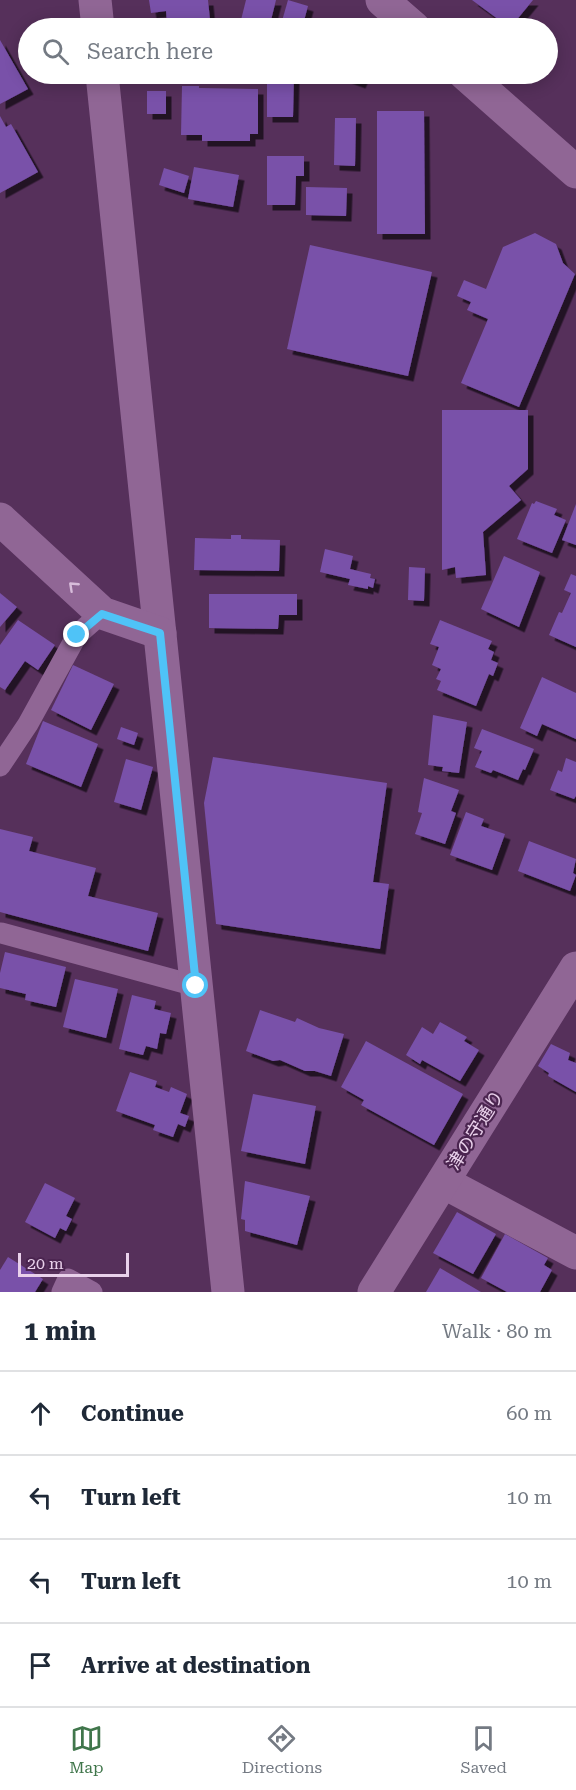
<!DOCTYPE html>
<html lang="en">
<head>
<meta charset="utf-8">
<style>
	body { margin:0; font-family:"Roboto Serif","Noto Sans JP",serif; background:#f6f6f7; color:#1f2937 }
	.scale { position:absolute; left:18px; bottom:15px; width:111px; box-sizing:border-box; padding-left:6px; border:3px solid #e9d1eb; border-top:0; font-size:16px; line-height:21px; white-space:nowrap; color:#e9d1eb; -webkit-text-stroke:4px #4b2550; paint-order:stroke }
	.stop { position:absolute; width:18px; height:18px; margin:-14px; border:4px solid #4fc3f7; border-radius:50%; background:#fff }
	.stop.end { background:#4fc3f7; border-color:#fff; box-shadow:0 2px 6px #0008 }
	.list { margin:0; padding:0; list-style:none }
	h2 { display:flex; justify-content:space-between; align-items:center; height:78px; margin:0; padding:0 24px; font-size:26px }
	h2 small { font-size:20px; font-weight:400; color:#747a83 }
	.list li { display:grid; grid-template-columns:39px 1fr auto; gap:18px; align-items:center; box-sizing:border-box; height:84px; padding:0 24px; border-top:2px solid #e0e1e3 }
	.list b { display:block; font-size:22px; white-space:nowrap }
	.list em { font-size:20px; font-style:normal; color:#747a83 }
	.icon { flex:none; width:33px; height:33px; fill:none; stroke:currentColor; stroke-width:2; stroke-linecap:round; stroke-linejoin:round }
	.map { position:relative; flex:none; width:576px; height:1292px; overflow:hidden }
	.search { position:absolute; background:#fff; box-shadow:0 3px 15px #0003; left:18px; right:18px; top:18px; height:66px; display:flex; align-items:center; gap:15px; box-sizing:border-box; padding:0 21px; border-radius:33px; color:#747a83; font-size:22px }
	.sheet { height:414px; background:#fff }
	nav { display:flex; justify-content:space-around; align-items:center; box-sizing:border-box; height:84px; border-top:2px solid #e0e1e3; background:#fff; font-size:16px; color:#747a83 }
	nav a { display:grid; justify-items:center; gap:3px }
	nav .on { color:#40764b }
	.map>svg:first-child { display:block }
</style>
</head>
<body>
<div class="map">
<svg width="576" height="1292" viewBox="0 0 576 1292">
	<defs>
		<filter id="shadow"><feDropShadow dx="5.5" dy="5.5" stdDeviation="0" flood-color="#0009"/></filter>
	</defs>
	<rect width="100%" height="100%" fill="#56305b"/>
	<!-- building -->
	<g fill="#7951a9" filter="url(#shadow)">
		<path d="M 149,0 L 208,0 L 210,20 L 167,24 L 166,11 L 151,13 Z"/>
		<path d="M 246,0 L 276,0 L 269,28 L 239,28 Z"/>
		<path d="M 288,0 L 308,6 L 302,28 L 280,28 Z"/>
		<path d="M 472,0 L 533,0 L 510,28 Z"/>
		<path d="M 0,40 L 28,89 L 0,104 Z"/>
		<path d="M 267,74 L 294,74 L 293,117 L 267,117 Z"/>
		<path d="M 335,74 L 364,74 L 360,83 Z"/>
		<path d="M 182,86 L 199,86 L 199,88 L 258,89 L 258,134 L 250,134 L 250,141 L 202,141 L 202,135 L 181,135 Z"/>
		<rect x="147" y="91" width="19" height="23"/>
		<path d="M 377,111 L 424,111 L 425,234 L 377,234 Z"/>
		<path d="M 0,116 L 6,127 L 11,124 L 38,172 L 0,193 Z"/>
		<path d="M 335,118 L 356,118 L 355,166 L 334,165 Z"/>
		<path d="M 267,156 L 304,156 L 304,176 L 296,176 L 295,205 L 267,205 Z"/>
		<path d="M 194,167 L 239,175 L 233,207 L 188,199 Z"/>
		<path d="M 164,168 L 189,176 L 184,193 L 159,185 Z"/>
		<path d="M 306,187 L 347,188 L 346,216 L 306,215 Z"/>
		<path d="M 535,233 L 556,244 L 563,263 L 575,274 L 519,407 L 461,383 L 488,319 L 467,310 L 471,302 L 457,296 L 464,280 L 486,289 L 503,247 Z"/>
		<path d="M 310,245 L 432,272 L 408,376 L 287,349 Z"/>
		<path d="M 442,410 L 528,410 L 528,469 L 509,486 L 521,500 L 483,532 L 486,575 L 456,578 L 455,567 L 442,570 Z"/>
		<path d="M 536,501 L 557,509 L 554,515 L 566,520 L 552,553 L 517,539 L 532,503 L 534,504 Z"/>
		<path d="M 576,504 L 576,545 L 562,540 Z"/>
		<path d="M 231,535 L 241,535 L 241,539 L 280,540 L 279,571 L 194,570 L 195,538 L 231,539 Z"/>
		<path d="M 325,549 L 353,556 L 350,569 L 371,574 L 370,578 L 375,579 L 373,588 L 368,586 L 368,589 L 348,585 L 350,579 L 320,572 Z"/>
		<path d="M 504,556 L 540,572 L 519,627 L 481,609 Z"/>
		<path d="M 409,567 L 425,568 L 424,601 L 408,600 Z"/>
		<path d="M 571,574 L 576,576 L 576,647 L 549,635 L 559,612 L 562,613 L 571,593 L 564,590 Z"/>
		<path d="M 0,593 L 17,607 L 0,627 Z"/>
		<path d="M 209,594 L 297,594 L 297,615 L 279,615 L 278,629 L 209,628 Z"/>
		<path d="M 18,620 L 55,645 L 38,670 L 25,661 L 5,690 L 0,687 L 0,645 Z"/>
		<path d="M 440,620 L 492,641 L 488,649 L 494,652 L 491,660 L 498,663 L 493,676 L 489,674 L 476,706 L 437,690 L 441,681 L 436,679 L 441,669 L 432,665 L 439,647 L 430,644 Z"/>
		<path d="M 73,665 L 114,684 L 91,730 L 51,710 Z"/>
		<path d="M 542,677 L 576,693 L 576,739 L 542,724 L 537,736 L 520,728 Z"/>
		<path d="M 433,715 L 467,722 L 459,773 L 442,771 L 443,767 L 428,765 Z"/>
		<path d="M 43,721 L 98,744 L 81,787 L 26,764 Z"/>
		<path d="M 121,727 L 138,733 L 134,745 L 117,739 Z"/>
		<path d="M 482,729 L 534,749 L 525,770 L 523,769 L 518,780 L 493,770 L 491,773 L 475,767 L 482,751 L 474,748 Z"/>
		<path d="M 213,757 L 387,783 L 373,882 L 389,884 L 380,949 L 216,924 L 204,803 Z"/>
		<path d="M 566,758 L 576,762 L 576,796 L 574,799 L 550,790 L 558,770 L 562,772 Z"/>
		<path d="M 126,759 L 153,767 L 141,810 L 114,802 Z"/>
		<path d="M 424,778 L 459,790 L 451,811 L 456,813 L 445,844 L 415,834 L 422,813 L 418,812 Z"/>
		<path d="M 466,812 L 484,819 L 481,826 L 505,834 L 492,870 L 450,855 Z"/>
		<path d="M 0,829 L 33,837 L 29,851 L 96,868 L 88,896 L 158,913 L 148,951 L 0,912 Z"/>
		<path d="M 529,841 L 576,859 L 573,873 L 576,875 L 570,891 L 518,871 Z"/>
		<path d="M 5,952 L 66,967 L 56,1007 L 25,1000 L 26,994 L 0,988 L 0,973 Z"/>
		<path d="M 75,979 L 118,989 L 106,1038 L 63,1027 Z"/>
		<path d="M 132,995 L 156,1001 L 154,1009 L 171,1013 L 166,1034 L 160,1033 L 157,1049 L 146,1046 L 143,1055 L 119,1049 Z"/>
		<path d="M 260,1010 L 295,1022 L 297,1018 L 319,1028 L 344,1034 L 331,1076 L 315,1071 L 305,1071 L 280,1060 L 273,1061 L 246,1051 Z"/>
		<path d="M 440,1022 L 467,1037 L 464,1041 L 479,1050 L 460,1081 L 422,1060 L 420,1064 L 406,1055 L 422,1027 L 433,1034 Z"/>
		<path d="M 366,1041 L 463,1094 L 434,1145 L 361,1105 L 364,1100 L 341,1087 Z"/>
		<path d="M 551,1044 L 570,1053 L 568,1060 L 576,1063 L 576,1092 L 548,1076 L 549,1073 L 538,1066 Z"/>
		<path d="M 130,1072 L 157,1081 L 155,1087 L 169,1092 L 171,1087 L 187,1094 L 180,1113 L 189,1116 L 185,1127 L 178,1124 L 173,1137 L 153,1130 L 155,1125 L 116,1111 Z"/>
		<path d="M 253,1094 L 316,1106 L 305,1164 L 241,1151 Z"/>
		<path d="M 245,1181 L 310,1196 L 297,1245 L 245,1231 L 245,1220 L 241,1219 Z"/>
		<path d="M 45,1183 L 75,1198 L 66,1216 L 72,1219 L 66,1231 L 60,1228 L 55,1238 L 25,1222 Z"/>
		<path d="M 457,1212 L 496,1234 L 473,1274 L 433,1253 Z"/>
		<path d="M 505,1234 L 548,1258 L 544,1265 L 552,1270 L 540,1292 L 507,1292 L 481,1278 Z"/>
		<path d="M 8,1257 L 43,1279 L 35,1292 L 0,1292 L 0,1270 Z"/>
		<path d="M 440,1268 L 481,1292 L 426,1292 Z"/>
	</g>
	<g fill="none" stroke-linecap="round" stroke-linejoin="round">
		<!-- service -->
		<g stroke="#906695" stroke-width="21">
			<path d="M 0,766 L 28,724 L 77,635 L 102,613"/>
			<path d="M 1,933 L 196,986"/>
			<path d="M 62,1292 L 68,1279 L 92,1292"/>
		</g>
		<!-- minor -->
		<g stroke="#906695" stroke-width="33">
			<path d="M 95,0 L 98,28"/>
			<path d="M 382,0 L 414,28"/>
			<path d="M 102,74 L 228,1292"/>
			<path d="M 465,74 L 576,172"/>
			<path d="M 0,519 L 102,613 L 160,633"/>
			<path d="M 443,1182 L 576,1253"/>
		</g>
		<!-- tertiary -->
		<path stroke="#906695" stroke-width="33" d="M 374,1292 L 576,968"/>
	</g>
	<!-- one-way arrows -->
	<defs><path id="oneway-chevron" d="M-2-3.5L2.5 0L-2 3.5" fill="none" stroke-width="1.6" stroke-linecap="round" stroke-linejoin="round" transform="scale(1.5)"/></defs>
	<use stroke="#d7bcda" href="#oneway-chevron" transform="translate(73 586) rotate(-137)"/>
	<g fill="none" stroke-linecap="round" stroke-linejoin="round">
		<!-- route -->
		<path stroke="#4fc3f7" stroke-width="8" d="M 77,635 L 102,614 L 160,633 L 196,986"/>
	</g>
	<g text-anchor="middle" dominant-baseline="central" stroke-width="4.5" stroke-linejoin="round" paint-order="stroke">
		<!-- street labels -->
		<g font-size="18" fill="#e9d1eb" stroke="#4b2550">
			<text transform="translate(475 1130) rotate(-58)">津の守通り</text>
		</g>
	</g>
</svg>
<div class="scale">20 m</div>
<div class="stop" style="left:196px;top:986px"></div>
<div class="stop end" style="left:77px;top:635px"></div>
<div class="search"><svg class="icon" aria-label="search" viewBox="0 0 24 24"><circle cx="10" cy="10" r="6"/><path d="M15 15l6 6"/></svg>Search here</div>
</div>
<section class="sheet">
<h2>1 min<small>Walk · 80 m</small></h2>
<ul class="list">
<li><svg class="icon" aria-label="ahead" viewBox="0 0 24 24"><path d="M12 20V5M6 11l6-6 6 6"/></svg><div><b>Continue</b></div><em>60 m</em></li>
<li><svg class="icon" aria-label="left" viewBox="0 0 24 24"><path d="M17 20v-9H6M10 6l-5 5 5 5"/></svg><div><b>Turn left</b></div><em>10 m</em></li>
<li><svg class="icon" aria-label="left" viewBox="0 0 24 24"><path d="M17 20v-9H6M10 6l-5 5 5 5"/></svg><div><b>Turn left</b></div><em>10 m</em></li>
<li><svg class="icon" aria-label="arrive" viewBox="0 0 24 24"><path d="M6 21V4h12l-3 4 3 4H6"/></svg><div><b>Arrive at destination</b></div></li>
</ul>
</section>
<nav>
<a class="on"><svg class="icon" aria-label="map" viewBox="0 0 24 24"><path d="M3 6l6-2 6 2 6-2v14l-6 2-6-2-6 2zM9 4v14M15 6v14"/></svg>Map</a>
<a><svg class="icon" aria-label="directions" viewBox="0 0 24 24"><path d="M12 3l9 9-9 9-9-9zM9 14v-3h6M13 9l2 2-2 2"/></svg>Directions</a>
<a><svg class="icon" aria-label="saved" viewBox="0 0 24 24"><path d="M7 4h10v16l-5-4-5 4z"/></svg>Saved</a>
</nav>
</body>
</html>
